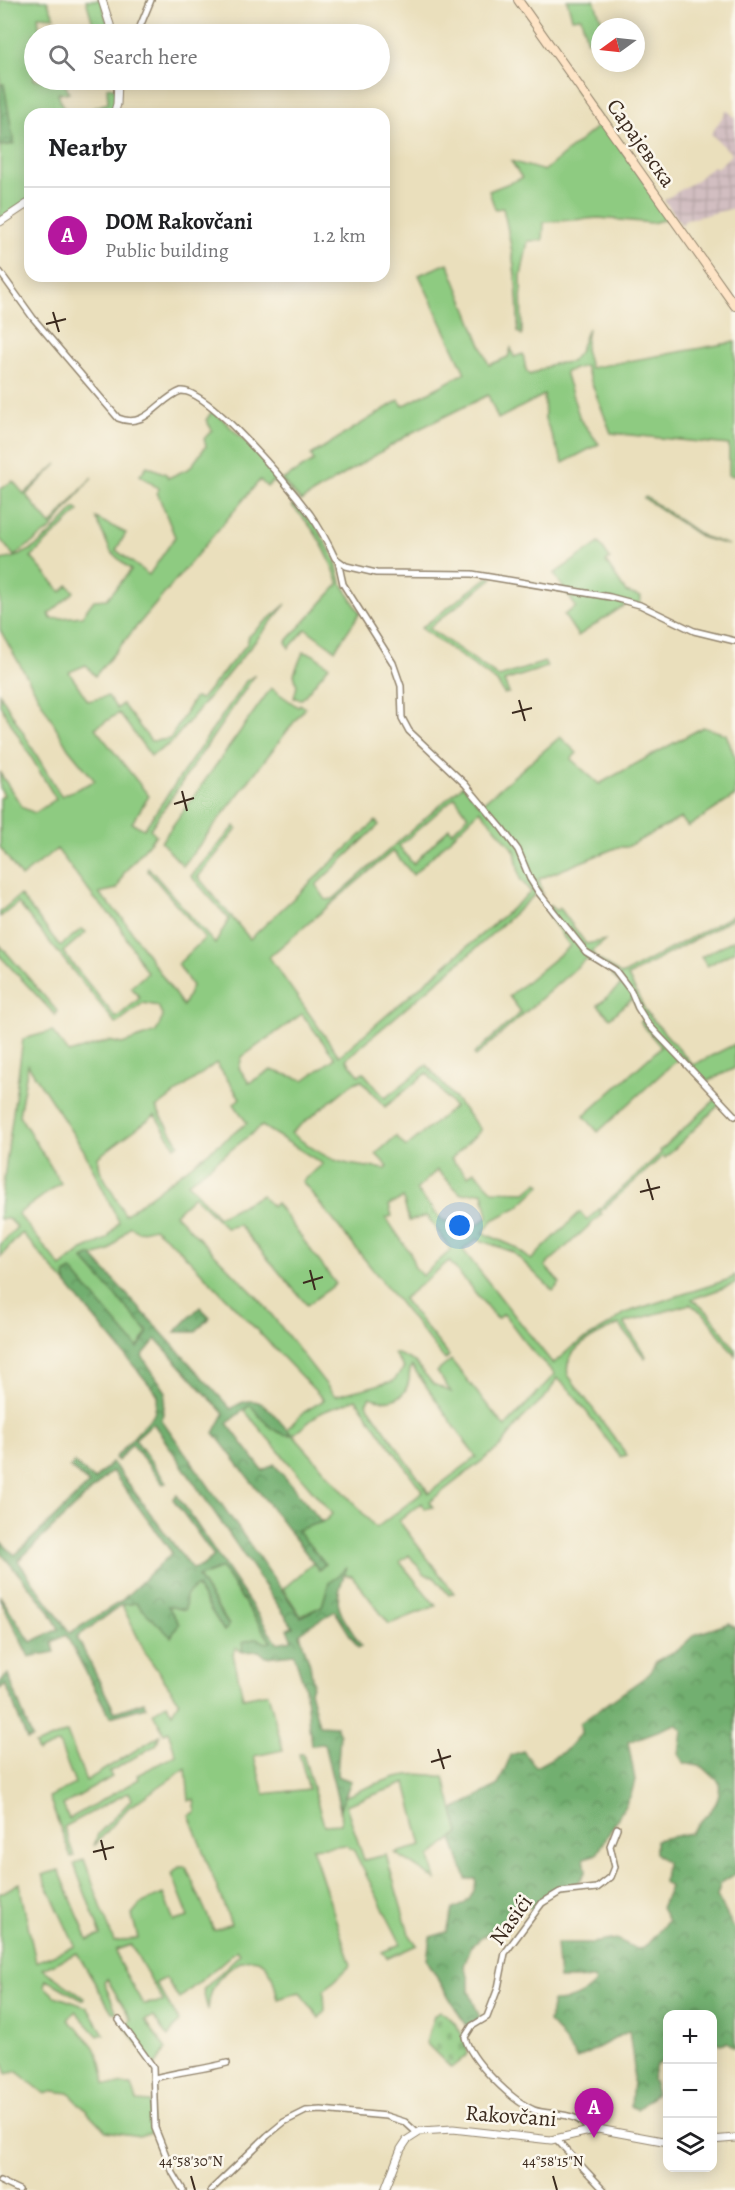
<!DOCTYPE html>
<html lang="en">
<head>
<meta charset="utf-8">
<style>
	body { margin:0; font-family:Alegreya,serif; background:#f6f6f6; color:#202124 }
	.controls { position:absolute; right:18px; bottom:18px; display:grid; overflow:hidden; border-radius:12px; box-shadow:0 3px 15px #0003 }
	.controls button { width:54px; height:54px; display:grid; place-items:center; padding:0; border:0; border-bottom:2px solid #e0e0e0; background:#fff; color:#202124; font:30px sans-serif }
	.compass { position:absolute; left:591px; top:18px; width:54px; height:54px; border-radius:50%; background:#fff; box-shadow:0 3px 15px #0003; rotate:255deg }
	.you { position:absolute; left:460px; top:1226px; width:21px; height:21px; margin:-15px; border:4px solid #fff; border-radius:50%; background:#1a73e8; box-shadow:0 0 0 9px #1a73e833 }
	.badge { display:grid; place-items:center; width:39px; height:39px; border-radius:50%; background:#b5179e; color:#fff; font-size:20px; font-weight:700 }
	.pin { position:absolute; translate:-50% -50px; filter:drop-shadow(0 2px 3px #0008) }
	.pin::after { content:''; position:absolute; top:32px; width:21px; height:18px; background:inherit; clip-path:polygon(0 0,100% 0,50% 100%) }
	.list { margin:0; padding:0; list-style:none }
	h2 { display:flex; justify-content:space-between; align-items:center; height:78px; margin:0; padding:0 24px; font-size:26px }
	h2 small { font-size:20px; font-weight:400; color:#757577 }
	.list li { display:grid; grid-template-columns:39px 1fr auto; gap:18px; align-items:center; box-sizing:border-box; height:96px; padding:0 24px; border-top:2px solid #e0e0e0 }
	.list b { display:block; font-size:22px; white-space:nowrap }
	.list p { margin:0; font-size:20px; white-space:nowrap; color:#757577 }
	.list em { font-size:20px; font-style:normal; color:#757577 }
	.icon { flex:none; width:33px; height:33px; fill:none; stroke:currentColor; stroke-width:2; stroke-linecap:round; stroke-linejoin:round }
	.map { position:relative; flex:none; width:735px; height:2190px; overflow:hidden }
	.search { position:absolute; background:#fff; box-shadow:0 3px 15px #0003; left:24px; top:24px; width:366px; height:66px; display:flex; align-items:center; gap:15px; box-sizing:border-box; padding:0 21px; border-radius:33px; color:#757577; font-size:22px }
	.panel { position:absolute; background:#fff; box-shadow:0 3px 15px #0003; left:24px; top:108px; width:366px; height:174px; border-radius:18px }
	.map>svg:first-child { display:block }
</style>
</head>
<body>
<div class="map">
<svg width="735" height="2190" viewBox="0 0 735 2190">
	<defs>
		<pattern id="industrial-grid" width="8" height="8" patternUnits="userSpaceOnUse" patternTransform="scale(1.5)"><rect width="8" height="8" fill="#d2bec1"/><path d="M0 4h8M4 0v8" fill="none" stroke="#b5a3a5"/></pattern>
		<pattern id="forest-crowns" width="20" height="18" patternUnits="userSpaceOnUse" patternTransform="scale(1.5)"><rect width="20" height="18" fill="#72af6f"/><path d="M2 6a3 3 0 1 1 6 0M12 15a3 3 0 1 1 6 0" fill="none" stroke="#5f8f5b"/></pattern>
		<pattern id="cemetery-stones" width="16" height="16" patternUnits="userSpaceOnUse" patternTransform="scale(1.5)"><rect width="16" height="16" fill="#8ecb81"/><path d="M2 7V4a2 2 0 0 1 4 0v3zM10 15v-3a2 2 0 0 1 4 0v3z" fill="#7bae6f"/></pattern>
	</defs>
	<rect width="100%" height="100%" fill="#fbf7ec"/>
	<filter id="ink" filterUnits="userSpaceOnUse"><feTurbulence type="fractalNoise" baseFrequency=".0167" numOctaves="2"/><feDisplacementMap in="SourceGraphic" scale="12" xChannelSelector="R" yChannelSelector="G"/><feConvolveMatrix kernelMatrix="1 2 1 2 8 2 1 2 1" color-interpolation-filters="sRGB"/></filter>
	<filter id="wash" filterUnits="userSpaceOnUse"><feTurbulence type="fractalNoise" baseFrequency=".008" numOctaves="4" result="noise"/><feDisplacementMap in="SourceGraphic" scale="24" xChannelSelector="R" yChannelSelector="G"/><feGaussianBlur stdDeviation="1.35" result="paint"/><feColorMatrix in="noise" values="0 0 0 0 0 0 0 0 0 0 0 0 0 0 0 0 0 1.4 0 .05"/><feComposite in="paint" operator="in"/></filter>
	<g filter="url(#wash)">
		<rect width="100%" height="100%" fill="#eadfbc"/>
		<!-- industrial -->
		<path fill="url(#industrial-grid)" d="M 727,110 L 735,118 L 735,208 L 689,219 L 683,222 L 683,227 L 664,200 L 697,180 L 713,166 L 716,169 L 732,154 L 711,134 Z"/>
		<!-- grass -->
		<g fill="#8ecb81" stroke="#647a50" stroke-width="1.5" fill-rule="evenodd">
			<path d="M 0,0 L 47,0 L 54,17 L 38,16 L 40,34 L 34,34 L 34,80 L 63,80 L 69,93 L 58,93 L 63,108 L 84,114 L 30,114 L 30,154 L 27,160 L 30,162 L 30,200 L 0,219 L 0,146 L 14,144 L 3,84 L 0,85 Z"/>
			<path d="M 86,0 L 101,0 L 110,31 L 106,34 L 96,34 Z"/>
			<path d="M 567,0 L 594,0 L 604,27 L 600,27 L 600,59 L 592,40 L 587,41 L 581,17 L 572,18 Z"/>
			<path d="M 576,85 L 670,218 L 652,223 L 599,218 L 544,222 L 543,240 L 528,241 L 521,276 L 522,335 L 518,332 C 519,289 513,250 503,208 L 495,209 L 489,191 L 522,178 L 511,161 L 544,171 L 599,125 L 574,87 Z"/>
			<path d="M 107,87 L 117,89 L 113,114 L 91,114 L 93,108 L 108,103 Z"/>
			<path d="M 448,263 L 489,365 L 508,357 L 511,348 L 514,357 L 523,354 L 526,370 L 530,375 L 552,364 L 571,362 L 579,352 L 588,328 L 585,349 L 590,368 L 735,342 L 735,476 L 729,475 L 729,445 L 611,433 L 585,366 L 565,372 L 580,419 L 599,444 L 563,463 L 545,419 L 544,395 L 498,419 L 488,395 L 413,432 L 301,501 L 282,480 L 314,461 L 311,455 L 399,400 L 403,406 L 465,373 L 419,275 Z"/>
			<path d="M 213,410 L 258,454 L 312,519 L 335,559 L 341,582 L 360,613 L 335,650 L 306,629 L 289,648 L 286,642 L 339,584 C 328,553 316,529 292,506 L 294,503 L 273,481 L 267,487 L 260,480 L 95,676 L 86,665 L 69,672 L 88,701 L 108,696 L 117,709 L 122,704 L 151,741 L 170,739 L 194,698 L 201,699 L 247,644 L 249,636 L 286,604 L 171,743 L 151,756 L 119,713 L 95,728 L 149,796 L 132,823 L 144,829 L 246,681 L 255,675 L 150,829 L 156,835 L 124,873 L 117,889 L 99,893 L 123,919 L 183,1006 L 192,986 L 178,964 L 205,938 L 147,870 L 148,867 L 215,944 L 229,919 L 191,876 L 235,826 L 237,829 L 198,877 L 250,939 L 376,821 L 379,825 L 316,885 L 326,900 L 333,899 L 463,785 L 480,805 L 560,737 L 577,753 L 571,759 L 599,784 L 703,727 L 726,734 L 735,757 L 735,796 L 688,827 L 681,818 L 627,847 L 618,847 L 539,879 L 542,894 L 539,891 L 472,952 L 346,1059 L 359,1075 L 363,1072 L 385,1098 L 427,1065 L 481,1130 L 451,1159 L 468,1176 L 474,1171 L 493,1191 L 526,1192 L 538,1182 L 541,1185 L 518,1207 L 493,1220 L 483,1233 L 515,1247 L 531,1260 L 580,1212 L 587,1220 L 661,1153 L 660,1151 L 717,1098 L 722,1102 L 665,1158 L 663,1156 L 600,1212 L 602,1214 L 545,1266 L 560,1283 L 553,1291 L 513,1252 L 477,1239 L 463,1250 L 553,1364 L 573,1346 L 608,1326 L 625,1313 L 730,1279 L 735,1275 L 735,1284 L 692,1299 L 709,1313 L 735,1349 L 735,1356 L 705,1315 L 690,1304 L 624,1323 L 646,1356 L 645,1358 L 619,1324 C 600,1335 562,1346 568,1375 L 627,1455 L 620,1457 L 571,1391 L 557,1378 L 548,1394 L 521,1420 L 500,1447 L 429,1502 L 433,1507 L 425,1509 L 421,1503 L 399,1521 L 454,1593 L 449,1595 L 434,1577 L 424,1574 L 409,1555 L 400,1562 L 436,1606 L 389,1624 L 352,1576 L 344,1575 L 346,1569 L 329,1583 L 322,1606 L 301,1616 L 283,1589 L 313,1563 L 319,1570 L 324,1564 L 296,1530 L 326,1520 L 332,1514 L 244,1410 L 250,1405 L 261,1417 L 292,1434 L 287,1429 L 304,1412 L 324,1400 L 178,1248 L 154,1228 L 138,1232 L 130,1226 L 109,1251 L 83,1259 L 149,1332 L 137,1349 L 71,1270 L 66,1273 L 67,1285 L 22,1233 L 0,1257 L 0,1245 L 17,1227 L 9,1219 L 0,1219 L 0,1208 L 23,1039 L 52,1031 L 69,1053 L 109,1041 L 122,1044 L 156,1032 L 163,1017 L 158,1006 L 143,1003 L 116,1024 L 18,903 L 0,917 L 0,912 L 20,895 L 60,946 L 82,929 L 86,932 L 63,952 L 116,1018 L 140,998 L 131,987 L 147,973 L 117,922 L 94,898 L 57,849 L 21,877 L 0,847 L 0,798 L 4,795 L 0,788 L 0,773 L 23,808 L 35,813 L 56,799 L 0,705 L 0,694 L 61,796 L 95,781 L 68,748 L 0,630 L 0,560 C 33,557 53,532 75,508 L 79,511 L 31,557 L 61,592 L 68,585 L 74,592 L 49,614 L 51,619 L 82,616 L 94,600 L 107,599 L 131,570 L 111,552 L 96,518 L 126,533 L 116,550 L 149,575 L 175,537 L 157,492 L 159,489 L 140,475 L 147,466 L 166,474 L 168,478 L 190,468 L 206,446 L 204,439 L 212,430 L 206,420 ZM 455,797 L 468,816 L 452,832 L 449,828 L 413,864 L 399,846 ZM 480,810 L 515,851 L 520,879 L 531,892 L 339,1056 L 269,957 L 393,851 L 413,875 ZM 302,1014 L 335,1058 L 304,1080 L 271,1070 L 249,1083 L 239,1068 L 242,1057 ZM 216,1063 L 240,1098 L 234,1104 L 247,1123 L 125,1215 L 100,1170 L 98,1157 L 155,1115 L 175,1147 L 179,1144 L 156,1108 ZM 28,1065 L 83,1149 L 119,1222 L 107,1239 L 81,1251 L 61,1267 L 18,1214 L 61,1183 L 19,1115 ZM 427,1073 L 454,1107 L 406,1147 L 396,1136 L 376,1154 L 388,1167 L 386,1169 C 337,1164 330,1162 291,1133 L 352,1084 L 361,1080 L 385,1107 ZM 262,1126 L 323,1164 L 302,1181 L 445,1360 L 449,1356 L 403,1299 L 449,1261 L 497,1319 L 504,1314 L 531,1350 L 555,1374 L 505,1427 L 451,1360 L 437,1372 L 451,1392 L 433,1384 L 415,1362 L 396,1353 L 394,1354 L 404,1368 L 393,1381 L 335,1396 L 260,1300 L 175,1214 L 194,1196 L 226,1228 L 239,1225 L 307,1305 L 336,1284 L 276,1203 L 272,1207 L 262,1195 L 218,1217 L 188,1183 ZM 437,1170 L 461,1194 L 483,1192 L 488,1217 L 472,1228 L 442,1220 L 416,1190 ZM 403,1198 L 409,1221 L 427,1216 L 451,1250 L 422,1276 L 414,1266 L 411,1254 L 386,1218 L 392,1216 L 389,1205 ZM 412,1366 L 476,1457 L 429,1493 L 366,1403 L 370,1397 C 386,1403 405,1402 409,1380 C 410,1374 408,1371 412,1366 ZM 356,1399 L 423,1492 L 376,1528 L 293,1435 L 320,1413 Z"/>
			<path d="M 57,464 L 26,495 L 51,525 L 92,477 L 51,529 L 14,556 L 0,539 L 0,489 L 13,481 L 24,494 Z"/>
			<path d="M 646,497 L 704,537 L 729,545 L 703,538 L 644,498 Z"/>
			<path d="M 599,543 L 610,559 L 606,562 L 626,592 L 641,597 L 640,606 L 628,603 L 578,636 L 564,615 L 576,607 L 554,574 Z"/>
			<path d="M 488,577 L 493,578 L 429,628 L 499,677 L 545,662 L 547,667 L 504,681 L 509,693 L 504,694 L 497,682 L 421,628 Z"/>
			<path d="M 303,652 L 312,654 L 329,666 L 302,699 L 294,698 L 297,686 L 294,674 Z"/>
			<path d="M 271,688 L 298,707 L 300,704 L 305,708 L 183,866 L 161,842 Z"/>
			<path d="M 549,905 L 556,911 L 560,908 L 586,944 L 606,940 L 592,951 L 596,958 L 622,975 L 735,914 L 735,917 L 628,976 L 646,1012 L 693,1065 L 735,1044 L 735,1068 L 706,1082 L 681,1056 L 598,1132 L 584,1116 L 661,1047 L 640,1022 L 644,1019 L 632,999 L 610,1018 L 598,1005 L 621,985 L 605,967 L 586,959 L 476,1056 L 474,1054 L 521,1012 L 509,996 L 570,946 L 550,918 Z"/>
			<path d="M 735,939 L 735,951 L 707,966 L 701,957 Z"/>
			<path d="M 0,945 L 57,1011 L 55,1015 L 0,956 Z"/>
			<path d="M 221,1568 L 272,1643 L 243,1642 L 242,1652 L 236,1648 L 233,1654 L 243,1698 L 268,1693 L 283,1750 L 254,1756 L 264,1794 L 309,1789 L 299,1754 L 303,1754 L 324,1825 L 341,1824 L 340,1809 L 344,1797 C 382,1782 403,1768 444,1777 L 459,1833 L 430,1857 L 436,1880 L 395,1853 L 422,1846 L 406,1783 L 346,1805 L 364,1860 L 386,1855 L 409,1934 L 417,1945 L 388,1958 L 382,1952 L 401,1944 L 354,1851 L 346,1845 L 312,1848 L 351,1965 L 324,1991 L 325,2011 L 319,2018 L 300,1992 L 278,1999 C 275,1988 272,1966 260,1961 C 245,1954 223,1972 216,1983 C 210,1992 209,2001 208,2011 L 203,1990 L 240,1954 L 237,1950 L 179,1999 L 166,1978 L 156,1983 L 179,2021 L 168,2037 L 153,2017 L 145,2020 L 166,2049 L 155,2066 L 126,2028 L 131,2019 L 107,1979 L 104,1982 L 117,2013 L 112,2012 L 77,1953 L 43,1969 L 84,1998 L 82,2000 L 46,1979 L 44,1986 L 55,1996 L 87,2007 L 104,2034 L 98,2036 L 75,2011 L 68,2020 C 92,2042 101,2050 105,2084 L 132,2085 L 137,2101 L 150,2102 L 152,2132 L 139,2136 L 106,2131 L 69,2093 L 54,2091 L 45,2094 L 16,2071 L 7,2074 L 0,2056 L 0,1894 L 19,1883 L 36,1962 L 75,1946 L 42,1875 L 59,1870 L 88,1940 L 101,1935 L 74,1864 L 84,1859 L 114,1942 L 138,1938 L 132,1915 L 142,1903 L 163,1894 L 174,1921 L 189,1917 L 172,1874 L 179,1867 L 186,1867 L 214,1930 L 231,1924 L 189,1815 L 196,1812 L 194,1799 L 189,1801 L 186,1768 L 128,1808 L 94,1846 L 98,1834 L 132,1799 L 129,1792 L 64,1827 L 74,1856 L 71,1857 L 49,1797 L 75,1784 L 59,1743 L 38,1752 L 35,1745 L 67,1732 L 86,1781 L 160,1735 L 156,1745 L 109,1772 L 112,1777 L 63,1805 L 69,1819 L 139,1779 L 137,1775 L 176,1755 L 168,1731 L 164,1733 L 153,1713 L 166,1704 L 172,1713 L 179,1701 L 146,1654 L 122,1605 L 136,1603 L 142,1609 C 165,1606 180,1602 196,1586 L 224,1631 L 229,1625 L 198,1577 ZM 131,1945 L 163,2001 L 163,2002 L 143,2004 L 119,1962 L 116,1950 Z"/>
		</g>
		<!-- forest -->
		<g fill="url(#forest-crowns)" stroke="#566c46" stroke-width="1.5" fill-rule="evenodd">
			<path d="M 4,84 L 14,144 L 0,146 L 0,85 Z"/>
			<path d="M 91,1255 L 231,1409 C 260,1387 271,1413 292,1435 C 272,1435 263,1419 250,1405 L 227,1423 L 263,1471 L 274,1464 L 322,1522 L 297,1530 L 325,1564 L 319,1570 L 214,1433 L 224,1414 L 156,1339 L 142,1356 L 166,1392 L 162,1420 L 301,1617 L 322,1606 L 329,1583 L 347,1567 C 330,1610 339,1608 361,1646 L 358,1648 L 335,1611 C 324,1619 307,1624 300,1634 L 310,1665 L 313,1683 L 310,1691 L 319,1725 L 336,1726 L 340,1735 L 337,1776 L 351,1781 L 340,1809 L 324,1744 L 311,1745 L 305,1688 L 294,1654 L 266,1657 L 259,1651 L 242,1652 L 243,1642 L 257,1638 L 266,1643 L 271,1642 L 222,1568 L 198,1577 L 229,1626 L 224,1631 L 196,1586 L 186,1595 L 185,1610 L 168,1606 L 179,1624 L 171,1637 L 136,1603 L 122,1605 L 77,1637 L 115,1712 L 144,1702 L 146,1707 L 110,1717 L 66,1635 L 52,1642 L 55,1652 L 29,1657 L 0,1599 L 0,1596 L 31,1642 L 59,1629 L 48,1609 L 0,1552 L 0,1541 L 15,1555 L 89,1484 L 70,1467 L 74,1462 L 94,1480 L 112,1462 L 192,1569 L 202,1566 L 214,1556 L 173,1499 L 177,1495 L 277,1643 L 292,1640 L 287,1629 L 293,1627 L 153,1423 L 135,1439 L 166,1482 L 163,1484 L 132,1444 L 118,1461 L 115,1458 L 154,1414 L 158,1395 L 67,1285 L 65,1276 L 71,1270 L 138,1348 L 148,1332 L 83,1259 ZM 112,1471 L 172,1553 L 120,1602 L 70,1633 L 18,1561 Z"/>
			<path d="M 200,1307 L 210,1317 L 195,1332 L 175,1332 Z"/>
			<path d="M 729,1623 L 735,1628 L 735,1874 L 721,1883 L 717,1896 L 735,1930 L 735,2048 L 727,2042 L 720,2044 L 713,2040 L 712,2014 L 668,2014 L 667,2059 L 656,2065 L 652,2079 L 657,2093 L 637,2109 L 631,2106 L 634,2068 L 629,2031 L 577,2059 C 567,2047 560,2031 549,2022 L 553,2001 C 572,2001 582,1996 595,1983 L 593,1979 L 559,1979 L 556,1943 L 593,1943 L 616,1939 L 637,1949 L 644,1948 L 668,1921 L 661,1908 L 670,1887 L 664,1882 L 666,1862 L 655,1853 L 655,1840 L 691,1833 C 703,1815 723,1807 719,1782 L 703,1767 L 684,1763 L 679,1755 L 682,1730 L 676,1724 L 628,1742 L 635,1780 L 631,1795 L 597,1854 L 584,1858 L 586,1871 L 577,1885 C 553,1889 548,1891 534,1911 L 524,1903 L 512,1910 L 508,1922 L 499,1923 L 471,1947 L 464,1966 L 469,1979 L 469,1991 L 480,2018 L 466,2026 L 427,1960 L 430,1937 L 447,1932 L 453,1909 C 468,1905 475,1895 476,1879 L 466,1879 L 452,1839 L 459,1833 L 453,1810 L 498,1785 L 511,1755 L 523,1751 L 536,1767 L 565,1751 L 581,1733 L 580,1723 L 648,1675 L 656,1661 L 679,1649 L 694,1635 Z"/>
			<path d="M 8,1674 L 32,1738 L 27,1740 L 6,1684 L 0,1689 L 0,1682 Z"/>
		</g>
		<!-- cemetery -->
		<path fill="url(#cemetery-stones)" stroke="#647a50" stroke-width="1.5" d="M 440,2011 C 456,2019 465,2037 468,2054 L 451,2068 L 426,2043 L 434,2015 Z"/>
	</g>
	<g filter="url(#ink)">
		<g fill="none" stroke-linecap="round" stroke-linejoin="round">
			<!-- minor casing -->
			<g stroke="#92846d" stroke-width="8">
				<g id="minor">
					<path d="M 137,34 L 151,0"/>
					<path d="M 0,272 L 33,318 L 118,418 C 146,430 158,399 181,391 C 210,390 291,489 310,514 C 320,528 328,543 335,558 L 346,566 L 376,573 L 472,574 L 610,597 L 640,605 L 694,631 L 735,641"/>
					<path d="M 338,561 L 343,584 L 393,663 L 401,686 L 402,718 L 409,731 L 465,784 L 501,827 L 518,850 L 530,879 L 539,893 L 586,952 L 615,970 L 631,991 L 638,1008 L 648,1024 L 735,1116"/>
					<path d="M 119,2020 L 153,2067 L 155,2128 L 173,2173 L 183,2190"/>
					<path d="M 155,2078 C 179,2071 202,2070 227,2063"/>
					<path d="M 588,2131 C 581,2111 551,2116 534,2110 C 512,2101 470,2060 465,2037 L 472,2026 L 487,2017 L 498,1988 L 505,1953 L 542,1903 L 560,1892 L 597,1888 L 611,1877 L 615,1867 L 610,1846 L 617,1828"/>
					<path d="M 557,2140 L 604,2190"/>
					<path d="M 0,2181 L 19,2190"/>
					<path d="M 211,2190 L 267,2136 L 284,2122 L 306,2111 L 321,2110 L 386,2116 L 405,2122 L 417,2133"/>
				</g>
			</g>
			<!-- tertiary casing -->
			<g stroke="#92846d" stroke-width="9">
				<g id="tertiary">
					<path d="M 102,0 L 113,34"/>
					<path d="M 114,114 L 117,104 L 118,80"/>
					<path d="M 0,222 L 30,202"/>
					<path d="M 712,2140 L 735,2138"/>
					<path d="M 385,2190 L 401,2149 L 407,2140 L 421,2131 L 453,2129 L 551,2140 L 598,2129 L 668,2142"/>
				</g>
			</g>
			<!-- secondary casing -->
			<g stroke="#92846d" stroke-width="10">
				<path id="secondary" d="M 518,0 L 735,306"/>
			</g>
			<!-- minor -->
			<use href="#minor" stroke="#fff" stroke-width="5"/>
			<!-- tertiary -->
			<use href="#tertiary" stroke="#fff" stroke-width="7"/>
			<!-- secondary -->
			<use href="#secondary" stroke="#fee4c6" stroke-width="8"/>
		</g>
	</g>
	<!-- ticks -->
	<path fill="none" stroke="#3b2a1e" stroke-width="2" d="M 53,312 L 59,332M 46,324 L 66,319M 519,700 L 525,721M 512,713 L 532,708M 182,791 L 187,811M 174,804 L 194,798M 647,1179 L 653,1200M 640,1192 L 660,1187M 310,1270 L 315,1290M 303,1283 L 323,1277M 438,1749 L 444,1769M 431,1762 L 451,1756M 101,1840 L 106,1860M 93,1852 L 114,1847M 191,2176 L 195,2190M 553,2176 L 557,2190"/>
	<g text-anchor="middle" dominant-baseline="central" stroke-width="5" stroke-linejoin="round" paint-order="stroke">
		<!-- street labels -->
		<g font-size="22" fill="#3b2a1e" stroke="#fbf7ec">
			<text transform="translate(641 143) rotate(55)">Сарајевска</text>
			<text transform="translate(511 1920) rotate(-54)">Nasići</text>
			<text transform="translate(511 2116) rotate(4)">Rakovčani</text>
		</g>
	</g>
	<g font-size="15" text-anchor="middle" fill="#3b2a1e" stroke="#fbf7ec" stroke-width="5" stroke-linejoin="round" paint-order="stroke">
		<text x="191" y="2166">44°58'30"N</text>
		<text x="553" y="2166">44°58'15"N</text>
	</g>
</svg>
<div class="controls">
<button>+</button>
<button>−</button>
<button><svg class="icon" aria-label="layers" viewBox="0 0 24 24"><path d="M12 4l9 5-9 5-9-5zM3 14l9 5 9-5"/></svg></button>
</div>
<svg class="compass" viewBox="-18 -18 36 36"><path d="M0-13l5 13h-10z" fill="#e53935"/><path d="M0 13l5-13h-10z" fill="#757577"/></svg>
<div class="you"></div>
<div class="pin badge" style="left:594px;top:2138px">A</div>
<div class="search"><svg class="icon" aria-label="search" viewBox="0 0 24 24"><circle cx="10" cy="10" r="6"/><path d="M15 15l6 6"/></svg>Search here</div>
<section class="panel">
<h2>Nearby<small></small></h2>
<ul class="list">
<li><span class="badge">A</span><div><b>DOM Rakovčani</b><p>Public building</p></div><em>1.2 km</em></li>
</ul>
</section>
</div>
</body>
</html>
